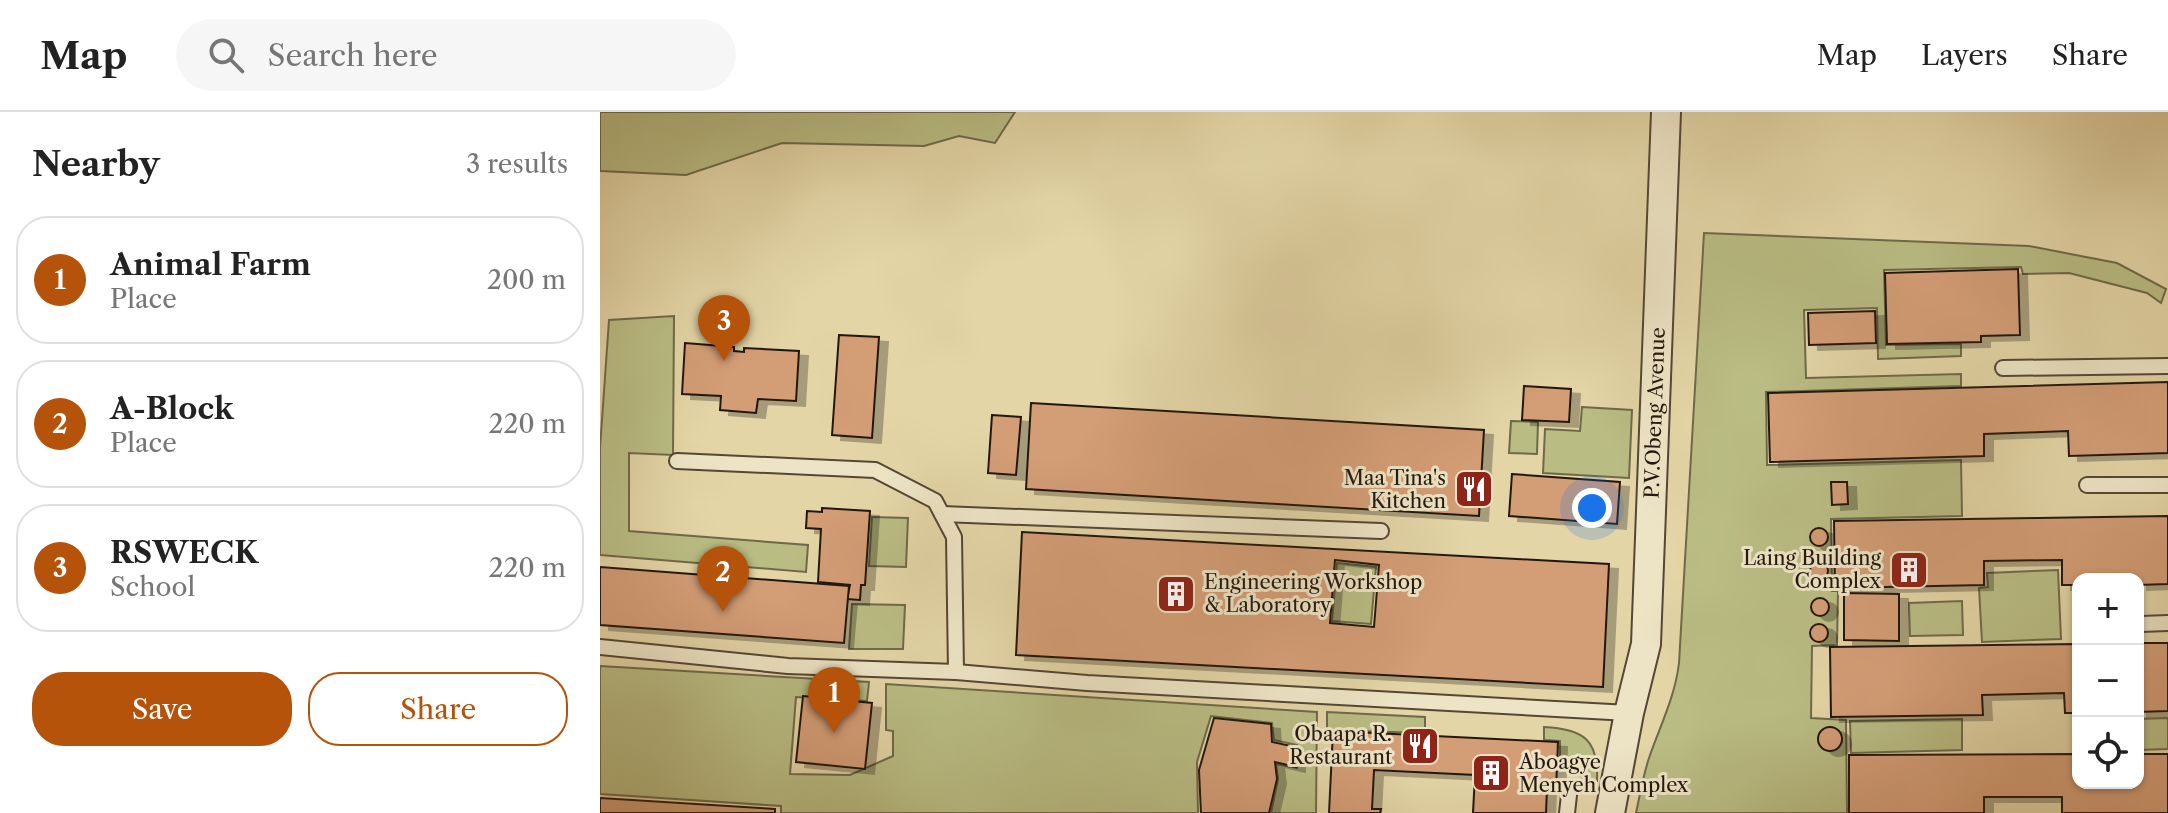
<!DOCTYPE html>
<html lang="en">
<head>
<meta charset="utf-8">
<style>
	body { margin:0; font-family:"Libre Caslon Text",serif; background:#f6f6f6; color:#222 }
	.controls { position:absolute; right:24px; bottom:24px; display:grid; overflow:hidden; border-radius:16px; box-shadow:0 2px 6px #0004 }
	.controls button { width:72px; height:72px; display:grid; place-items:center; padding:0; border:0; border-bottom:2px solid #e0e0e0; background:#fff; color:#222; font:40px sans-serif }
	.you { position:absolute; left:992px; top:396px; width:28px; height:28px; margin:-20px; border:6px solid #fff; border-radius:50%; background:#1a73e8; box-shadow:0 0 0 12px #1a73e833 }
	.badge { display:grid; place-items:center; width:52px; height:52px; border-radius:50%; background:#b45309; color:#fff; font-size:26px; font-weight:700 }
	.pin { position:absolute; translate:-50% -66px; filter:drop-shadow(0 2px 4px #0008) }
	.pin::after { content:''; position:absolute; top:42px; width:28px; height:24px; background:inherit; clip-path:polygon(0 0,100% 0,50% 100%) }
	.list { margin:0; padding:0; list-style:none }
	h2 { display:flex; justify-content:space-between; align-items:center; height:104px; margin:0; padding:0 32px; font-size:34px }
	h2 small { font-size:26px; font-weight:400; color:#767676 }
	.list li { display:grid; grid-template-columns:52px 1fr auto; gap:24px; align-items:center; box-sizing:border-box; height:128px; margin:0 16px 16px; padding:0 16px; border:2px solid #e0e0e0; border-radius:32px }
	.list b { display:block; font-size:30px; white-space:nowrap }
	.list p { margin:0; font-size:26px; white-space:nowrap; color:#767676 }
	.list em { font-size:26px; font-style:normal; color:#767676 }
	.actions { display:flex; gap:16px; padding:24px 32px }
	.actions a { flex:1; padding:18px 0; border:2px solid #b45309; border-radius:32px; text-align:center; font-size:28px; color:#b45309 }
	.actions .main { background:#b45309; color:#fff }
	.icon { flex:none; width:44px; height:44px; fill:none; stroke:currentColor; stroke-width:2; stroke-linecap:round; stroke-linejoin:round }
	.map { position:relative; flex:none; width:1568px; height:701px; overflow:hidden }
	header { display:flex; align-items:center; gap:48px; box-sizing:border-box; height:112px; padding:0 40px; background:#fff; border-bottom:2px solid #e0e0e0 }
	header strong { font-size:38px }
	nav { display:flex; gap:44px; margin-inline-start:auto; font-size:28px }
	.search { width:560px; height:72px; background:#f6f6f6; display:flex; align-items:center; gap:20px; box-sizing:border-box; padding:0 28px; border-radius:44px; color:#767676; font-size:30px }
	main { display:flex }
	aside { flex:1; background:#fff }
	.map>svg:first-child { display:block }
</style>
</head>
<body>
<header>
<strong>Map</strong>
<div class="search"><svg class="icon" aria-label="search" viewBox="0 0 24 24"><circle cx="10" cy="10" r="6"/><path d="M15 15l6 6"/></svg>Search here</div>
<nav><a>Map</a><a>Layers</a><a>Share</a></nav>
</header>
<main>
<aside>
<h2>Nearby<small>3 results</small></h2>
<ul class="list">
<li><span class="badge">1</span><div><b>Animal Farm</b><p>Place</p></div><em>200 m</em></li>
<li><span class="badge">2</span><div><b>A-Block</b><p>Place</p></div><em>220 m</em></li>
<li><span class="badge">3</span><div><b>RSWECK</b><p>School</p></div><em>220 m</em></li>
</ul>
<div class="actions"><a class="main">Save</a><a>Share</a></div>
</aside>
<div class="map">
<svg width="1568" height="701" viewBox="0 0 1568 701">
	<defs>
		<filter id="shadow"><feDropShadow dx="9" dy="5" stdDeviation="0" flood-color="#0004"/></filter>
	</defs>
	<rect width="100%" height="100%" fill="#e3d5a6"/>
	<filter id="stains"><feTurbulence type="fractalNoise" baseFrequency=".0025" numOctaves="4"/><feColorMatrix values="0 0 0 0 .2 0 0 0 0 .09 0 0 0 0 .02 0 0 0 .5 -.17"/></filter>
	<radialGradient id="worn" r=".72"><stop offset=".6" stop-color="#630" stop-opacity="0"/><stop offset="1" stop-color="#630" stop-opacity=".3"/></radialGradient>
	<!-- green -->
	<g fill="#b9bc83" stroke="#6e6a49" stroke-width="2">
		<path d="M 0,0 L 415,0 L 395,31 L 359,24 L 324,34 L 182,31 L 86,63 L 0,59 Z"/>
		<path d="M 1104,121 L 1429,134 L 1517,151 L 1566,177 L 1561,191 L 1547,181 L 1469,161 L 1423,162 L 1421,155 L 1284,158 L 1286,233 L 1361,232 L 1361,244 L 1278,247 L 1277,196 L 1204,198 L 1206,266 L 1361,262 L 1361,274 L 1166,280 L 1167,353 L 1361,348 L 1362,404 L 1231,407 L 1232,479 L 1238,479 L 1237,533 L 1212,534 L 1211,606 L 1246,608 L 1247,701 L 1036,701 C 1040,683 1043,664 1049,646 C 1060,614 1075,585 1079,551 Z"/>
		<path d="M 74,204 L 73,343 L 29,341 L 29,419 L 208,433 L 206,460 L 0,443 L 0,336 L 9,208 Z"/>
		<path d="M 982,295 L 1032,298 L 1029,366 L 943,361 L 945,317 L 980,319 Z"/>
		<path d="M 911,309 L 938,310 L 937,342 L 909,341 Z"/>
		<path d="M 272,405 L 308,406 L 306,455 L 269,454 Z"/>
		<path d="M 737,451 L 776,455 L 771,512 L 732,509 Z"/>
		<path d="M 1458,458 L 1461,527 L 1382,530 L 1379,476 L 1388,475 L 1387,461 Z"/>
		<path d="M 1362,489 L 1363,523 L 1310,524 L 1309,491 Z"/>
		<path d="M 252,492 L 305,493 L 303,537 L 249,537 Z"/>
		<path d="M 0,554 L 269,570 L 267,589 L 196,585 L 190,662 L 250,663 L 293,644 L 293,619 L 286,618 L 286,572 L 717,600 L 716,701 L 671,701 L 678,667 L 676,652 L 697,656 L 697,633 L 674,628 L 672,611 L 611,604 L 597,650 L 598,701 L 181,701 L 181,694 L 0,682 Z"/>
		<path d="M 727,600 L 825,605 L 825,621 L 727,618 Z"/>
		<path d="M 1568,606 L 1568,637 L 1538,638 L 1538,607 Z"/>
		<path d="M 1362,607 L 1362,638 L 1251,641 L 1250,609 Z"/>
		<path d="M 944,615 C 983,617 999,627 997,669 L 986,668 L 960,649 L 960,629 L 944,628 Z"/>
	</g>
	<!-- building -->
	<g fill="#d39d76" stroke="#24180f" stroke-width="2" fill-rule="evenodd" filter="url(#shadow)">
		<path d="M 1418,157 L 1420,223 L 1381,224 L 1381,230 L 1287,232 L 1285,161 Z"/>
		<path d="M 1275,199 L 1276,231 L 1209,233 L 1208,201 Z"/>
		<path d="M 239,223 L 279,225 L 272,326 L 232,323 Z"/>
		<path d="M 85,231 L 134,235 L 134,239 L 144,240 L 144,236 L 199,239 L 196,289 L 158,287 L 156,301 L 120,298 L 121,284 L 82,282 Z"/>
		<path d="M 1568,270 L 1568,341 L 1469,344 L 1468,319 L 1384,322 L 1384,344 L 1170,350 L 1168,281 Z"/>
		<path d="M 924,274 L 971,277 L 969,310 L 922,308 Z"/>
		<path d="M 431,291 L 884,318 L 879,404 L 426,377 Z"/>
		<path d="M 392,303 L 421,305 L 416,363 L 388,361 Z"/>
		<path d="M 912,362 L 1020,370 L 1017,412 L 909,404 Z"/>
		<path d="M 1231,370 L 1247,370 L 1248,392 L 1232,393 Z"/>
		<path d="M 222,396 L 270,399 L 265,473 L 261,473 L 260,488 L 247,487 L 250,473 L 218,470 L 221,417 L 206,416 L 207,399 L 222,400 Z"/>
		<path d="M 1568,404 L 1568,472 L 1538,473 L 1538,467 L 1478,467 L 1478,506 L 1478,473 L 1462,473 L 1462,448 L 1384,449 L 1384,473 L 1235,476 L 1234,409 Z"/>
		<circle cx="1219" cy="425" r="9"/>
		<path d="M 422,420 L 1009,452 L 1003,575 L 416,543 ZM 735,448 L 779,453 L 774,515 L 730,511 Z"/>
		<circle cx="1219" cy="459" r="9"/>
		<path d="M 0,455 L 249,474 L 244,531 L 0,513 Z"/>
		<path d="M 1244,481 L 1299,482 L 1299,529 L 1244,528 Z"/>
		<circle cx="1220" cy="495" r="9"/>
		<circle cx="1219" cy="521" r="9"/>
		<path d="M 1538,531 L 1568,531 L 1568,599 L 1538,600 Z"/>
		<path d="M 1476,532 L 1478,601 L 1465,601 L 1464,581 L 1382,583 L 1383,603 L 1231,605 L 1230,535 Z"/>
		<path d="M 203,584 L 272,591 L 265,657 L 196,650 Z"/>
		<path d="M 614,606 L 671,612 L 672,630 L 696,635 L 696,655 L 675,650 L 677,667 L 669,701 L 601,701 L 599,658 Z"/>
		<circle cx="1230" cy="627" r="12"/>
		<path d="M 733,619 L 958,630 L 956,677 L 947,676 L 946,701 L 873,701 L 875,663 L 774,658 L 772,697 L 781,697 L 780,701 L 729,701 Z"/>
		<path d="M 1478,642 L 1478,671 L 1538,671 L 1538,642 L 1568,642 L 1568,701 L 1462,701 L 1462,685 L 1384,685 L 1384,701 L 1249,701 L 1249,643 Z"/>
		<path d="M 0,686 L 175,697 L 175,701 L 0,701 Z"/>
	</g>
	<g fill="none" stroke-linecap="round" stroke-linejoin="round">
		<!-- service casing -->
		<g stroke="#544735" stroke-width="18">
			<g id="service">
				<path d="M 1403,256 L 1568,254"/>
				<path d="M 77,349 L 275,358 L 335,389 L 354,425 L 356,560"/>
				<path d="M 1487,373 L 1568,373"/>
				<path d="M 342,402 L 781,419"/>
				<path d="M 1541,512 L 1568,511"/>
				<path d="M 0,535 L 188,554 L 356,560 L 487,571 L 1029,601"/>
				<path d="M 967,701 L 969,683"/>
			</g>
		</g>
		<!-- minor casing -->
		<g stroke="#544735" stroke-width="32">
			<g id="minor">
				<path id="s1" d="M 1010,701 L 1029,601 L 1046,532 L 1066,0"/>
			</g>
		</g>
		<!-- service -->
		<use href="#service" stroke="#ede4c5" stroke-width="14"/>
		<!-- minor -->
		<use href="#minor" stroke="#ede4c5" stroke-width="28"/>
	</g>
	<!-- icons -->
	<defs>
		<g id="restaurant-square" transform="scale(2)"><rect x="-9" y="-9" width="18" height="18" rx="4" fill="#8f2418" stroke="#ede4c5"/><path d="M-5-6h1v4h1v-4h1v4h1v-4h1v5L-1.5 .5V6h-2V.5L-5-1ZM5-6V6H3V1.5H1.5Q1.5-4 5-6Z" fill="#fff"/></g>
		<g id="building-square" transform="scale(2)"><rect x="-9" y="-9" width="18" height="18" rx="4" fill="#8f2418" stroke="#ede4c5"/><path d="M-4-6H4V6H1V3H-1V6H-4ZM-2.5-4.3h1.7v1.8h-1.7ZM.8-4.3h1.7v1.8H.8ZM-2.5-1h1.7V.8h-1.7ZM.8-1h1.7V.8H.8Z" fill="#fff"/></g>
	</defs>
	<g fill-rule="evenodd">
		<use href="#restaurant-square" x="874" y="377"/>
		<use href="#building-square" x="1309" y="458"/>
		<use href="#building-square" x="576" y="482"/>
		<use href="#restaurant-square" x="820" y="634"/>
		<use href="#building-square" x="891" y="661"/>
	</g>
	<g text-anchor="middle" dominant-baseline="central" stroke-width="6" stroke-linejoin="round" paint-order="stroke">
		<!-- street labels -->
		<g font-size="20" fill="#24180f" stroke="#ede4c5">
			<text stroke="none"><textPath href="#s1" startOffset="404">P.V.Obeng Avenue</textPath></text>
		</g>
		<!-- poi labels -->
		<g font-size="20" fill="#24180f" stroke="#ede4c5" text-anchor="end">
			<text x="846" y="366">Maa Tina's<tspan x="846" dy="23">Kitchen</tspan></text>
			<text x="1281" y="446">Laing Building<tspan x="1281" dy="23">Complex</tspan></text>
			<text x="604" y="470" text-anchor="start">Engineering Workshop<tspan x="604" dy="23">&amp; Laboratory</tspan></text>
			<text x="792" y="622">Obaapa R.<tspan x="792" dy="23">Restaurant</tspan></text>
			<text x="919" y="650" text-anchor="start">Aboagye<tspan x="919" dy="23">Menyeh Complex</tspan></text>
		</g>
	</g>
	<rect width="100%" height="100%" filter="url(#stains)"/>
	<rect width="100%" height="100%" fill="url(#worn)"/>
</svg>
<div class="controls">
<button>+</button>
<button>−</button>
<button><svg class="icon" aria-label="locate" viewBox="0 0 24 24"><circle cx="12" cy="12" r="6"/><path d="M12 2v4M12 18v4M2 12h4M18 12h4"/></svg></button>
</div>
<div class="you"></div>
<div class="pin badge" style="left:234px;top:621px">1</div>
<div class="pin badge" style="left:123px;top:500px">2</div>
<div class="pin badge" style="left:124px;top:249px">3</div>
</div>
</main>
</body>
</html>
